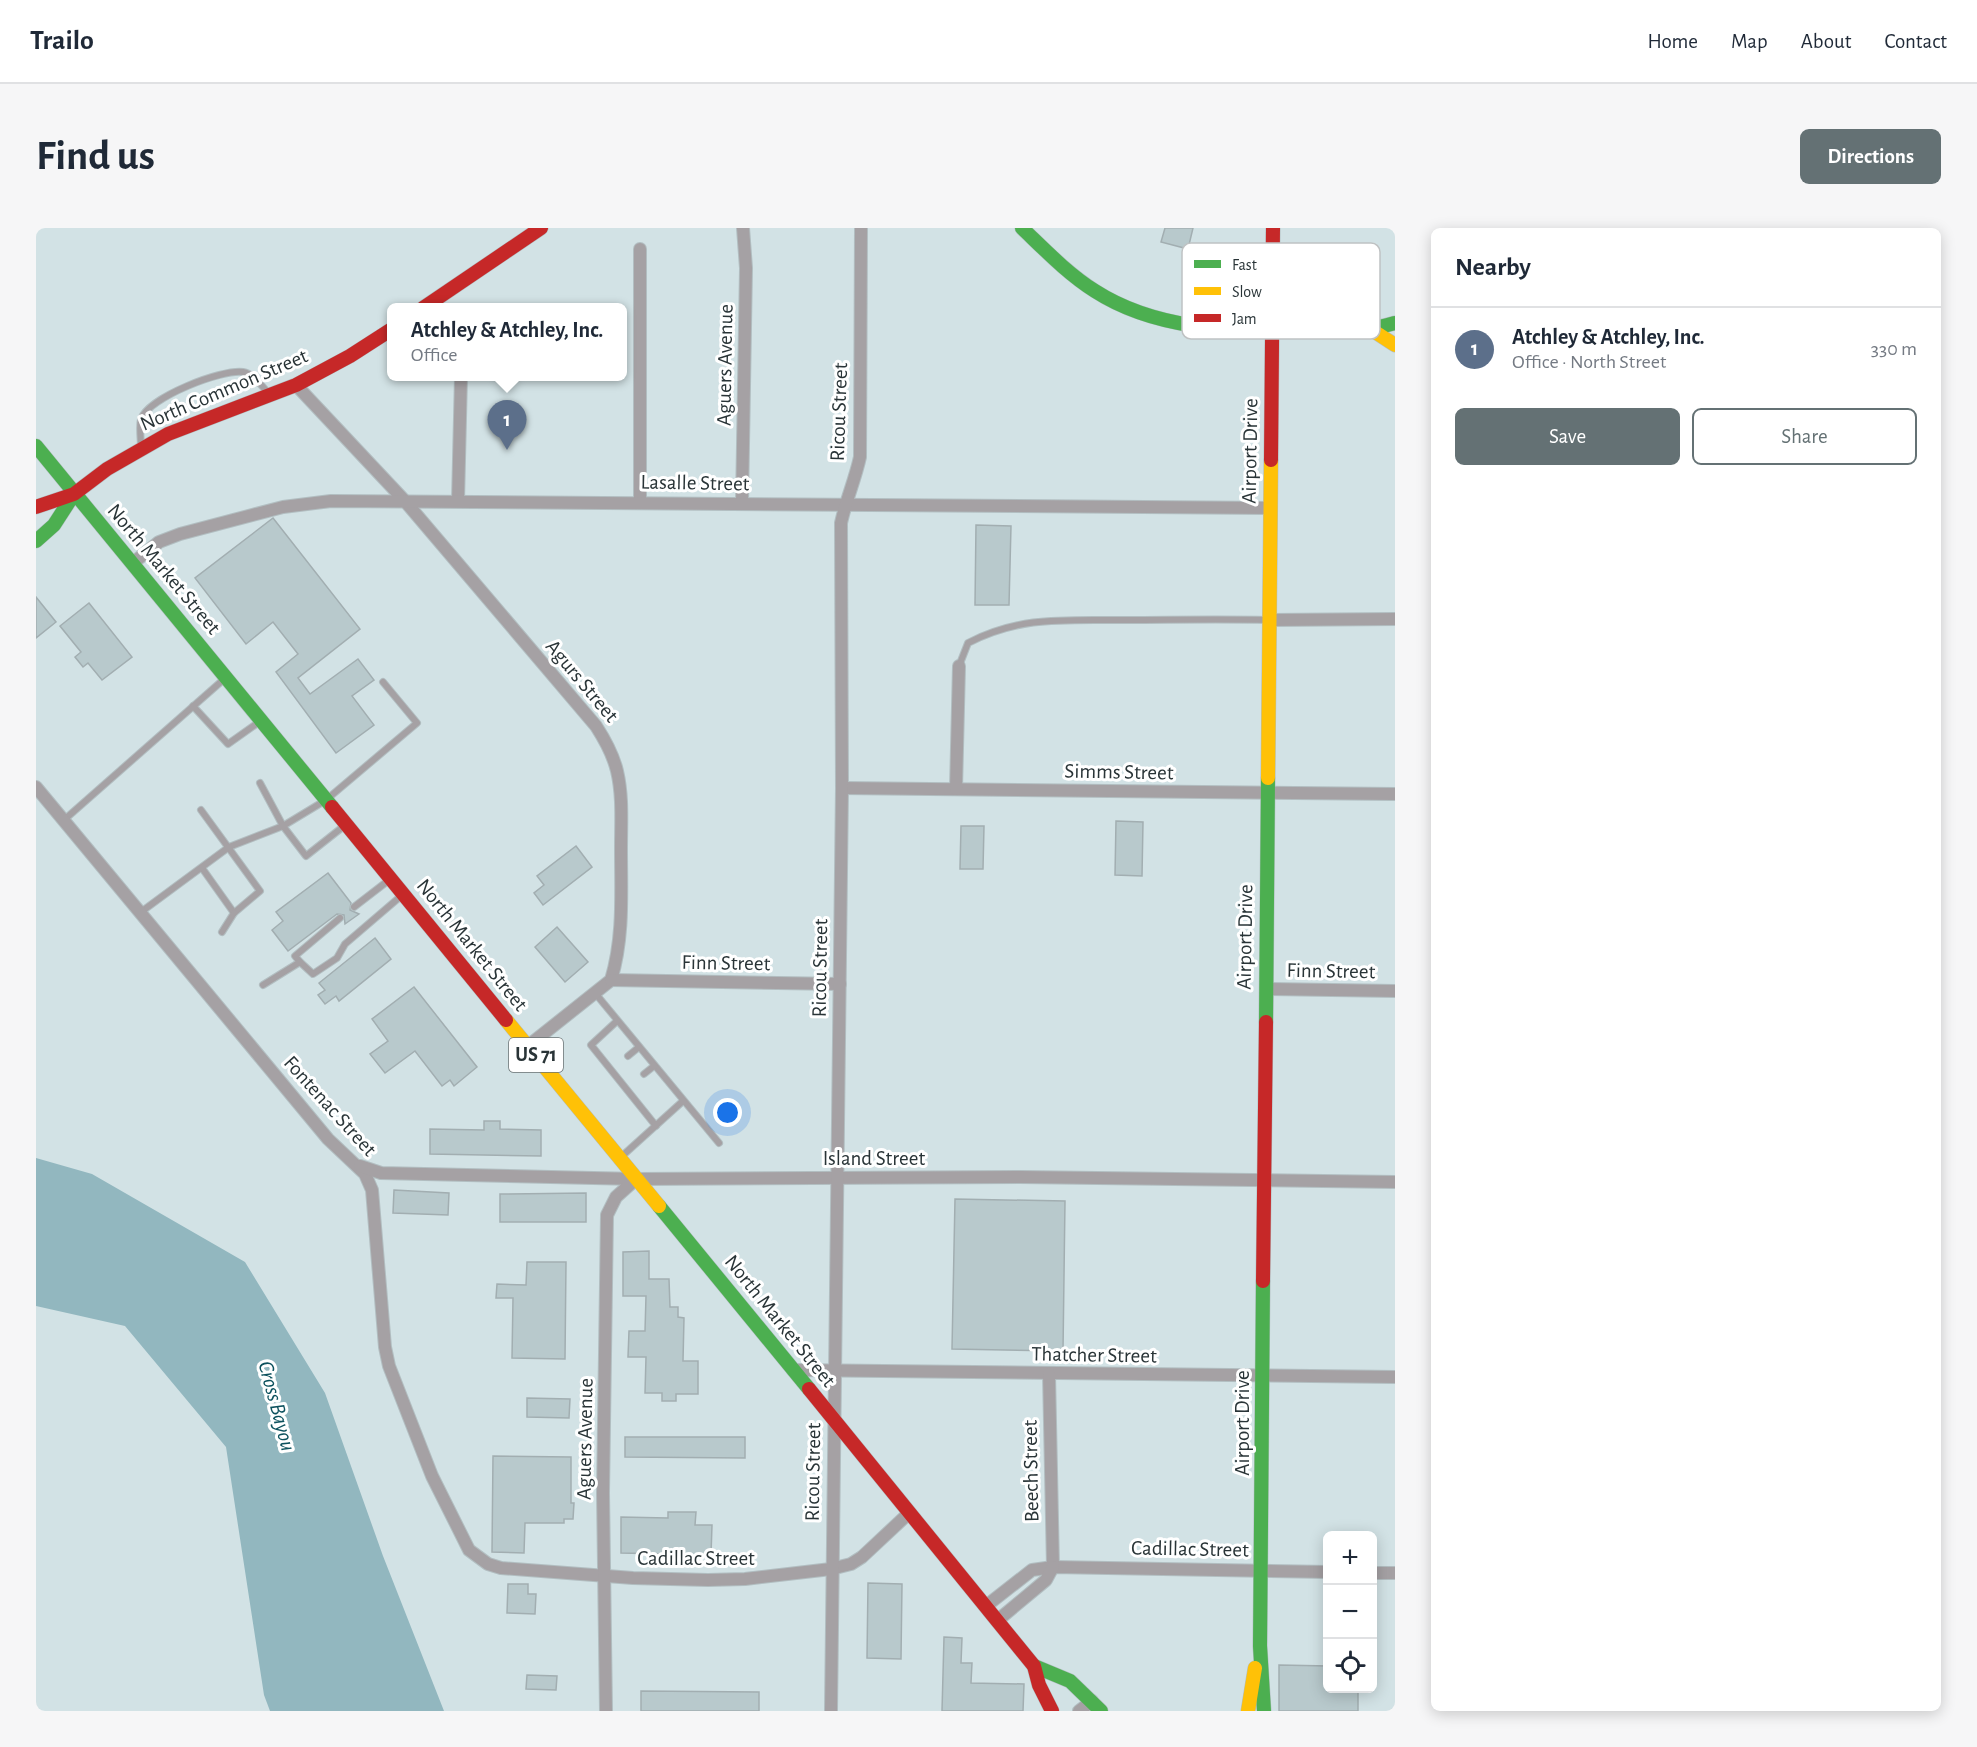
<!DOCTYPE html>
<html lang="en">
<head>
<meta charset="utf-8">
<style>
	body { margin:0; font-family:"Alegreya Sans",sans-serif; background:#f6f6f7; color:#1f2937 }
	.controls { position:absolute; right:18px; bottom:18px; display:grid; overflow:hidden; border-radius:9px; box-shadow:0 3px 15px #0003 }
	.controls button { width:54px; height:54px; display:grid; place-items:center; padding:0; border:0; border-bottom:2px solid #e0e1e3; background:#fff; color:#1f2937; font:30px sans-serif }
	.you { position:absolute; left:692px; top:885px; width:21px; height:21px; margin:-15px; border:4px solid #fff; border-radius:50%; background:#1a73e8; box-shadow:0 0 0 9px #1a73e833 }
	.badge { display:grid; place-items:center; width:39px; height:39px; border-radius:50%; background:#647174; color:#fff; font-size:20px; font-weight:700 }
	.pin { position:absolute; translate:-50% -50px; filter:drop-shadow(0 2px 3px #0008) }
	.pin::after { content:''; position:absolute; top:32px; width:21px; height:18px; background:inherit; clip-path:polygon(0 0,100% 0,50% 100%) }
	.popup { position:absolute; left:351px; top:75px; width:240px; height:78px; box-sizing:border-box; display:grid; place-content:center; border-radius:9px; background:#fff; filter:drop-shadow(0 2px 4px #0005); font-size:20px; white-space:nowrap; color:#747a83 }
	.popup b { font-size:22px; color:#1f2937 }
	.popup::after { content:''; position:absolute; left:50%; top:100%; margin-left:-12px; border:12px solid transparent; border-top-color:#fff }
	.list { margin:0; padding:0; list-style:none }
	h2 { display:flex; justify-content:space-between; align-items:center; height:78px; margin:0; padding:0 24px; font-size:26px }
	h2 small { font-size:20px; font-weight:400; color:#747a83 }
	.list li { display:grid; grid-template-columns:39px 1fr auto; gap:18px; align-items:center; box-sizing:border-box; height:84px; padding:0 24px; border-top:2px solid #e0e1e3 }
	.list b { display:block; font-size:22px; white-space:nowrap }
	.list p { margin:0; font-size:20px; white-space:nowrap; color:#747a83 }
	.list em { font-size:20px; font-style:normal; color:#747a83 }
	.actions { display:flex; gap:12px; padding:18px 24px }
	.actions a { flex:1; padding:14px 0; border:2px solid #647174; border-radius:9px; text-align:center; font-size:21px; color:#647174 }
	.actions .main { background:#647174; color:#fff }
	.icon { flex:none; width:33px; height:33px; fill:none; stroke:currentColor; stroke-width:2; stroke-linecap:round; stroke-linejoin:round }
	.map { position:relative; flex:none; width:1359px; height:1483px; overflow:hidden; border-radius:9px }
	header { display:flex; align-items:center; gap:36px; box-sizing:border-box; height:84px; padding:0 30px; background:#fff; border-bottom:2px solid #e0e1e3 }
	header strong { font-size:28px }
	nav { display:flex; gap:33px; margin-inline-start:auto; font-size:21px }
	.intro { display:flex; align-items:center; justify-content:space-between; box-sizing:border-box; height:144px; padding:0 36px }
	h1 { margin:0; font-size:42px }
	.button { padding:15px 27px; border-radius:9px; background:#647174; color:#fff; font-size:21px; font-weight:700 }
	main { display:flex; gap:36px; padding:0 36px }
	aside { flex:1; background:#fff; border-radius:9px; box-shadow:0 3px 15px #0003 }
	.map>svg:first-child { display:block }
</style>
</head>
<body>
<header>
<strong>Trailo</strong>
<nav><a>Home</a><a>Map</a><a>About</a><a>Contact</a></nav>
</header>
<div class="intro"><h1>Find us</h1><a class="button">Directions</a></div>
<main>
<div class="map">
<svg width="1359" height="1483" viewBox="0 0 1359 1483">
	<rect width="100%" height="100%" fill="#d2e2e5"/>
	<!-- water -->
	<path fill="#92b7bf" d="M 0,930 L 56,946 L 209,1034 L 289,1165 L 347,1328 L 408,1483 L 234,1483 L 228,1467 L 190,1219 L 89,1098 L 0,1078 Z"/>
	<!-- building -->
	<g fill="#b8c9cc" stroke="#a2aeb1" stroke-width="1.5">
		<path d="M 1129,0 L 1157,0 L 1152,21 L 1125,14 Z"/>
		<path d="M 237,290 L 324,401 L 262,450 L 274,466 L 322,431 L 338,452 L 316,468 L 338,497 L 300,525 L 240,444 L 262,426 L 237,394 L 210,416 L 159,350 Z"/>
		<path d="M 940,297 L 975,298 L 973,377 L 939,377 Z"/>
		<path d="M 0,369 L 20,394 L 0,410 Z"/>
		<path d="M 53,375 L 96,429 L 66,452 L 52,435 L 47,439 L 39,429 L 45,424 L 24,398 Z"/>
		<path d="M 1080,593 L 1107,594 L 1106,648 L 1079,647 Z"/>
		<path d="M 925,598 L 948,598 L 947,641 L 924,641 Z"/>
		<path d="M 540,618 L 556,639 L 507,677 L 498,665 L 508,657 L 501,648 Z"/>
		<path d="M 292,645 L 315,675 L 314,682 L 323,686 L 309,696 L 308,687 L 301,686 L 252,723 L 236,702 L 247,693 L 240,684 Z"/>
		<path d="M 521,699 L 552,734 L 529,754 L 499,719 Z"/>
		<path d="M 339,710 L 355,731 L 303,773 L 300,768 L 289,776 L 282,767 L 289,762 L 283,755 Z"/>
		<path d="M 378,759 L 441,839 L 418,858 L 414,852 L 406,858 L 379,823 L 349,845 L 334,826 L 352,813 L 336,791 Z"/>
		<path d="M 448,893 L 464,893 L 464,901 L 505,902 L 505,928 L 394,926 L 394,901 L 448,902 Z"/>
		<path d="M 358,962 L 413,965 L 412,987 L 357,985 Z"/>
		<path d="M 550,965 L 550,994 L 464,994 L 464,966 Z"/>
		<path d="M 919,971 L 1029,973 L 1027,1123 L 916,1121 Z"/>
		<path d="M 613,1023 L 613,1051 L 633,1051 L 634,1079 L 642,1079 L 642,1089 L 648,1090 L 647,1133 L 662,1133 L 662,1166 L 640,1166 L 640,1173 L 626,1173 L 626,1165 L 609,1165 L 610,1129 L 592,1129 L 593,1103 L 609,1103 L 610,1068 L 587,1068 L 587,1024 Z"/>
		<path d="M 491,1034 L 530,1034 L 529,1131 L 476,1130 L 477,1070 L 460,1070 L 461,1056 L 490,1057 Z"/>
		<path d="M 491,1170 L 534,1171 L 533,1190 L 491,1189 Z"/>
		<path d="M 589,1209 L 709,1209 L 709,1230 L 589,1229 Z"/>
		<path d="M 457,1228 L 535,1229 L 535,1275 L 538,1275 L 537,1291 L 528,1291 L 528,1295 L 489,1295 L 488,1325 L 456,1324 Z"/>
		<path d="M 632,1284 L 660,1284 L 659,1297 L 676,1297 L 675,1327 L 585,1325 L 585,1289 L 632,1290 Z"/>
		<path d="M 832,1355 L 866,1356 L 865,1431 L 831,1430 Z"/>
		<path d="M 472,1356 L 492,1356 L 492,1366 L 500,1366 L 499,1386 L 471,1385 Z"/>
		<path d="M 908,1409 L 926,1410 L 925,1435 L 936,1435 L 935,1455 L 988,1456 L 987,1483 L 906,1483 Z"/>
		<path d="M 1243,1437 L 1292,1438 L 1292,1461 L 1322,1461 L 1322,1483 L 1243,1483 Z"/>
		<path d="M 491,1447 L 521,1448 L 520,1462 L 490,1461 Z"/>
		<path d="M 605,1463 L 723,1464 L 723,1483 L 605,1483 Z"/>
	</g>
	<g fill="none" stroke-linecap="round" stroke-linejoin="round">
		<!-- lane casing -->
		<g stroke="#b2bec1" stroke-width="8">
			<g id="lane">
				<path d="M 105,219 C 105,211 103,199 105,191 C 113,169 186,141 207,144 C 218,146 225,157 232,165"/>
				<path d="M 923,438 L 932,415 C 981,389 1026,392 1080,392 C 1131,392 1182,391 1232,392"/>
				<path d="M 157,478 L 192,516 L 223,494"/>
				<path d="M 224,555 L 247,598 L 270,628 L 308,598"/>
				<path d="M 165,582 L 224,663 L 198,685 L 166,640"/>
				<path d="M 28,592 L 187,452"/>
				<path d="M 318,679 L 353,652"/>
				<path d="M 105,684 L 193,619 L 247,598 L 290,572 L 381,495 L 347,454"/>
				<path d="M 186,704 L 198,685"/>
				<path d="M 264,734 L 259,728 L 304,690"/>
				<path d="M 227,757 L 264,734 L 277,746 L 301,730 L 309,716 L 365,668"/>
				<path d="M 559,765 L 683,915"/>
				<path d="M 581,793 L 555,817 L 620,898"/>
				<path d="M 592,828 L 603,819"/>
				<path d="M 608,846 L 618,838"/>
				<path d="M 585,929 L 647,873"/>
			</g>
		</g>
		<!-- street casing -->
		<g stroke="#b2bec1" stroke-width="14">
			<g id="street">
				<path d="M 260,157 L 368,272 L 560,498 C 569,512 577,526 581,543 C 587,568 585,595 585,621 C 585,665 588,709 575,752 L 492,818"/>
				<path d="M 422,273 L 425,148"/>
				<path d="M 604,274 L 604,21"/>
				<path d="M 706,275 L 710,40 L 707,0"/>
				<path d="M 97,335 L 123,314 L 144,306 L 247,279 L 295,273 L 1234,280"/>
				<path d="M 1232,392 L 1359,391"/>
				<path d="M 0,559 L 292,911 L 329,946 L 336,962 L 349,1119 L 353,1138 L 396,1248 L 433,1322 L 452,1336 L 465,1340 L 597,1350 L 672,1352 L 709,1351 L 795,1341 L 815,1336 L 826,1329 L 873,1285"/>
				<path d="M 806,560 L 1359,566"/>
				<path d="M 920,561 L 923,438"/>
				<path d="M 575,752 L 804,756"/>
				<path d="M 1230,761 L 1359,763"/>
				<path d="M 324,938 L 345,945 L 600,951 L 984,949 L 1359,954"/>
				<path d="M 757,1142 L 1359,1149"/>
				<path d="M 1013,1146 L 1017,1339"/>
				<path d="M 1336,1345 L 1359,1345"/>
				<path d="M 950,1378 L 996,1342 L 1017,1339 L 1292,1344"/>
				<path d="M 962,1392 L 1010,1352 L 1017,1339"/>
				<path d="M 570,1483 L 567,1265 L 571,987 L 580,969 L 600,951"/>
				<path d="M 795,1483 L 806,560 L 805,295 C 810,272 819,252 824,229 L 825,0"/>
				<path d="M 1043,1483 L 1056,1473"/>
			</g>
		</g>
		<!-- fast casing -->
		<g stroke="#b2bec1" stroke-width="15">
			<g id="fast">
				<path d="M 986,0 C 1009,22 1032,46 1059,63 C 1118,101 1191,103 1259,103 C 1293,103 1327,105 1359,95"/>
				<path d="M 0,218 L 296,579"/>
				<path d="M 0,313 L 18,297 L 38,266"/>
				<path d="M 1230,794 L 1232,550"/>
				<path d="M 623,978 L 773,1161"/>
				<path d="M 1227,1053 L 1224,1418 L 1228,1483"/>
				<path d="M 998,1438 L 1034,1453 L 1065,1483"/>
			</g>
		</g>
		<!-- slow casing -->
		<g stroke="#b2bec1" stroke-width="15">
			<g id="slow">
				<path d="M 1336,102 L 1359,117"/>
				<path d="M 1232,550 L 1235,232"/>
				<path d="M 470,792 L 623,978"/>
				<path d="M 1212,1483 L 1219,1440"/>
			</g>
		</g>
		<!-- jam casing -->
		<g stroke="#b2bec1" stroke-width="15">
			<g id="jam">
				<path d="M 387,80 L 505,0"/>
				<path d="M 1235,232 L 1237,0"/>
				<path d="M 0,279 L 38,266 L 71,241 L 132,206 L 260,157 L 314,128 L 356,101"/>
				<path d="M 296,579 L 470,792"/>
				<path d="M 1227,1053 L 1230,794"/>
				<path d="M 773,1161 L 998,1438 L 1003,1457 L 1016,1483"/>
			</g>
		</g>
		<!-- lane -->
		<use href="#lane" stroke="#a5a1a4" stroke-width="6"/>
		<!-- street -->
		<use href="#street" stroke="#a5a1a4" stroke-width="12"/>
		<!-- fast -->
		<use href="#fast" stroke="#4caf50" stroke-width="14"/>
		<!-- slow -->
		<use href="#slow" stroke="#ffc107" stroke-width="14"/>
		<!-- jam -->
		<use href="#jam" stroke="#c62828" stroke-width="14"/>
	</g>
	<g text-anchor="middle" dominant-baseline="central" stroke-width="6" stroke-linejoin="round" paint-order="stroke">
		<!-- shield labels -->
		<rect fill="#fff" stroke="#697173" stroke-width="1.5" x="473" y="810" width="54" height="34" rx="4.5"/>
		<g font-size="20" font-weight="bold" fill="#293437">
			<text x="500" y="827">US 71</text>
		</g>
		<!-- street labels -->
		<g font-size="21" fill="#293437" stroke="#fff">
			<text transform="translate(689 137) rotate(-89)">Aguers Avenue</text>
			<text transform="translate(188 162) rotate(-23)">North Common Street</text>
			<text transform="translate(803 184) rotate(-88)">Ricou Street</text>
			<text transform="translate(1214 223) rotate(-89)">Airport Drive</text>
			<text transform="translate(659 255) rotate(1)">Lasalle Street</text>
			<text transform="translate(128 341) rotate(50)">North Market Street</text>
			<text transform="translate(546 453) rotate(50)">Agurs Street</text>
			<text transform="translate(1083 544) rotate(1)">Simms Street</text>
			<text transform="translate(1209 709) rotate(-89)">Airport Drive</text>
			<text transform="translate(436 717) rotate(51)">North Market Street</text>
			<text transform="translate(690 735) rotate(1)">Finn Street</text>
			<text transform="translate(784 740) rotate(-89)">Ricou Street</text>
			<text transform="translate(1295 743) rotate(1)">Finn Street</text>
			<text transform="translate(294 878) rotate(48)">Fontenac Street</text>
			<text x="838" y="930">Island Street</text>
			<text transform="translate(744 1093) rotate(51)">North Market Street</text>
			<text transform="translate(1058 1127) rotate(1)">Thatcher Street</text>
			<text transform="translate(1206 1195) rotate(-90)">Airport Drive</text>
			<text transform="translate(549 1211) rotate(-89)">Aguers Avenue</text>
			<text transform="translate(995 1243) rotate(-91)">Beech Street</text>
			<text transform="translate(777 1244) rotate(-89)">Ricou Street</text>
			<text transform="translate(1154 1321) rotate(1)">Cadillac Street</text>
			<text x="660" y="1330">Cadillac Street</text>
		</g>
		<!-- water labels -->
		<g font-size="22" font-style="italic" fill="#0c515d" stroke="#fff">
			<text transform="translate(241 1178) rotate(75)">Cross Bayou</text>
		</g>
	</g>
	<!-- legend -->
	<rect x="1146" y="15" width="198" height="96" rx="9" fill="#fff" stroke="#bfc2c3" stroke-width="1.5"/>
	<rect x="1158" y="32" width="27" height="8" fill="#4caf50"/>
	<rect x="1158" y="59" width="27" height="8" fill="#ffc107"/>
	<rect x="1158" y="86" width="27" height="8" fill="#c62828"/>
	<g font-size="16" fill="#293437">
		<text x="1196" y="42">Fast</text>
		<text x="1196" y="69">Slow</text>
		<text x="1196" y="96">Jam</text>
	</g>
</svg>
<div class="controls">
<button>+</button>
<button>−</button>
<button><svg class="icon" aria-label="locate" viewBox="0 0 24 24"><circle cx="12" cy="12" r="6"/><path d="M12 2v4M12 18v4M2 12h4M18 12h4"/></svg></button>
</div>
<div class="you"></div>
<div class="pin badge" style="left:471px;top:222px;background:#5c6f8a">1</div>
<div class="popup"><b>Atchley &amp; Atchley, Inc.</b>Office</div>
</div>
<aside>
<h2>Nearby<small></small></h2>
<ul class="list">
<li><span class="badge" style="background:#5c6f8a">1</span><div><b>Atchley &amp; Atchley, Inc.</b><p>Office · North Street</p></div><em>330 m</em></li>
</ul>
<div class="actions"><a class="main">Save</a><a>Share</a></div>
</aside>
</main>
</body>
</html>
